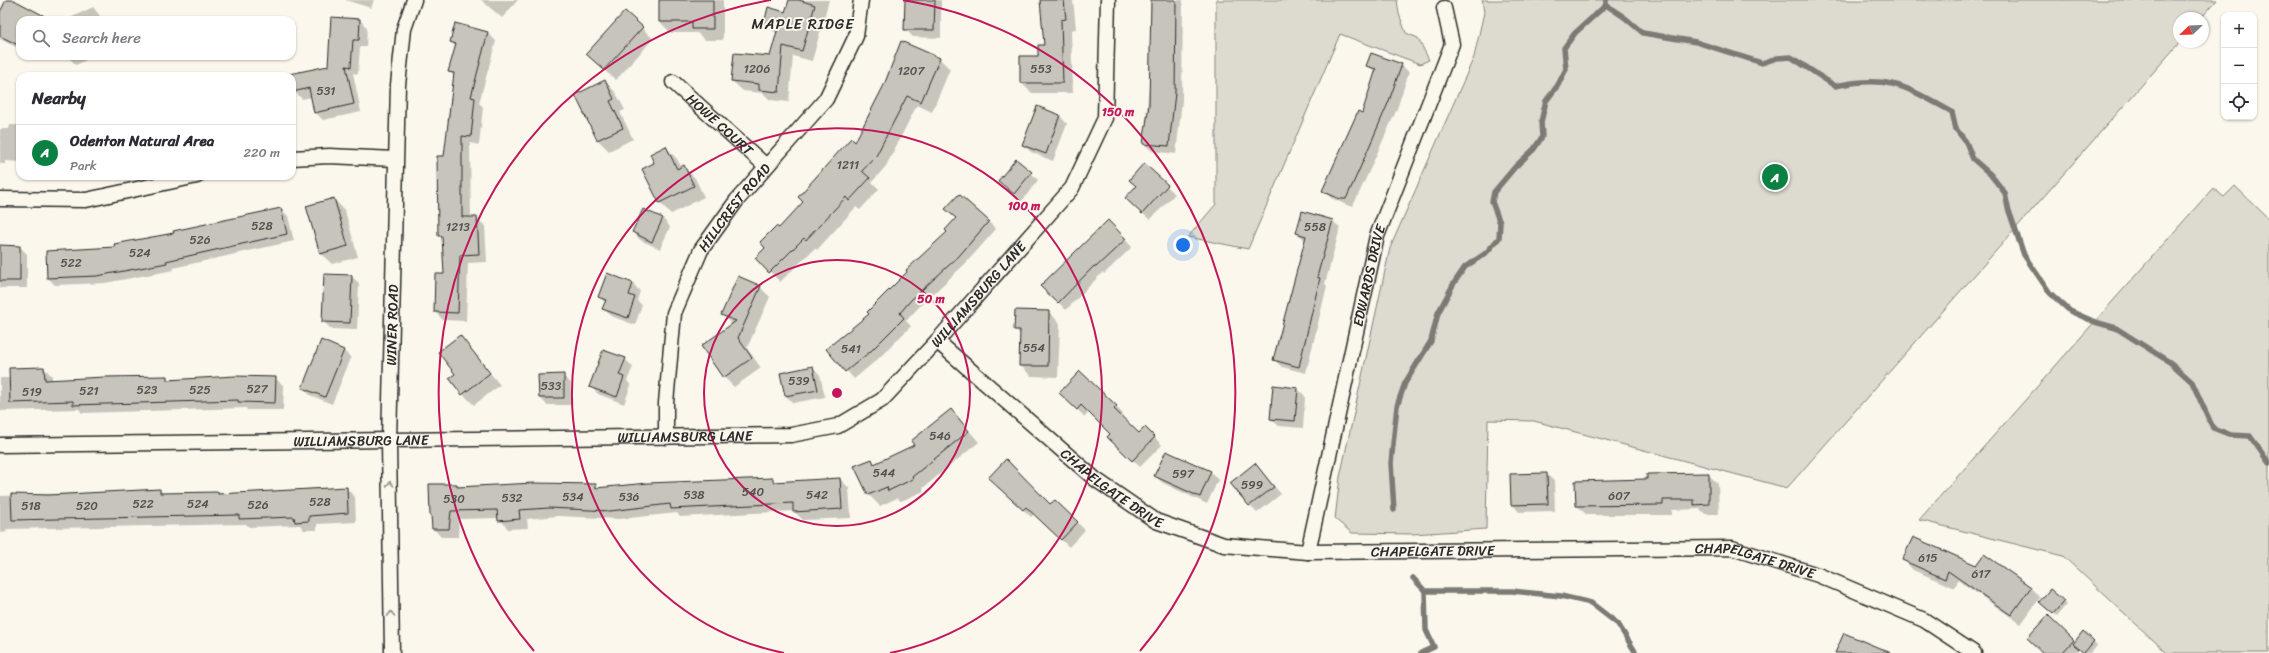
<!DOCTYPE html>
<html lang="en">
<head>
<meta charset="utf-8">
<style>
	body { margin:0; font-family:Sriracha,sans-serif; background:#f2f2f3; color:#2b2b33 }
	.controls { position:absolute; right:12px; top:12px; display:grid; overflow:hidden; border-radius:8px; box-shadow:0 1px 3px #0004 }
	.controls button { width:36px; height:36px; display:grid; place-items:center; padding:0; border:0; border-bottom:1px solid #e1e1e2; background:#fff; color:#2b2b33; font:20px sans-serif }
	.compass { position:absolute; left:2173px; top:12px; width:36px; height:36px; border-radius:50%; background:#fff; box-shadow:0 1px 3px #0004; rotate:247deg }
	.you { position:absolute; left:1183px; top:245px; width:14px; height:14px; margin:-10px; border:3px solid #fff; border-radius:50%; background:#1a73e8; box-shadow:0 0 0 6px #1a73e833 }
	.badge { display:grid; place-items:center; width:26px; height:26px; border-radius:50%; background:#0b8043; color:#fff; font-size:13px; font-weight:700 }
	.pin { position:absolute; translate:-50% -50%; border:2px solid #fff; box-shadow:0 1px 4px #0006 }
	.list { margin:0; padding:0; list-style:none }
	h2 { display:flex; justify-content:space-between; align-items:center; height:52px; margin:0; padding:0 16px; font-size:17px }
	h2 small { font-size:13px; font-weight:400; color:#7c7c81 }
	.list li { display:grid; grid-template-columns:26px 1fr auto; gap:12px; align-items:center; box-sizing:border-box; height:56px; padding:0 16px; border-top:1px solid #e1e1e2 }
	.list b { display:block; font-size:15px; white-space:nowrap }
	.list p { margin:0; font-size:13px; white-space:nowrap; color:#7c7c81 }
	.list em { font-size:13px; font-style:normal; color:#7c7c81 }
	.icon { flex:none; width:22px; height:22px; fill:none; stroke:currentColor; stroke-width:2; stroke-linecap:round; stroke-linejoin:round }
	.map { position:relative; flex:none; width:2269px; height:653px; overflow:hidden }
	.search { position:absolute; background:#fff; box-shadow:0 1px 3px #0004; left:16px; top:16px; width:280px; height:44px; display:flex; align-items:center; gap:10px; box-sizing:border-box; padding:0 14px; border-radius:12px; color:#7c7c81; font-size:15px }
	.panel { position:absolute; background:#fff; box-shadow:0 1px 3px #0004; left:16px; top:72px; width:280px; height:108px; border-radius:12px }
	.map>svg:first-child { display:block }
</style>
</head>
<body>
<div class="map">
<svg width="2269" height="653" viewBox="0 0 2269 653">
	<rect width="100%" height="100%" fill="#fbf7ec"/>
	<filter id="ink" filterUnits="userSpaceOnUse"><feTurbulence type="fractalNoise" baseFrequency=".025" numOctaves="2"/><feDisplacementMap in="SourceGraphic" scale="8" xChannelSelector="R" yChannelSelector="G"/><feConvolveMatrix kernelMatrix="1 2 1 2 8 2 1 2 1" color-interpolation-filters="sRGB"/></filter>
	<g filter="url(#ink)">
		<!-- green -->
		<g fill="#dddad0" stroke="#84827e">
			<path d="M 1216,0 L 1397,0 L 1399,14 L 1406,33 L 1418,38 L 1429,60 L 1420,64 L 1340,34 L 1248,249 L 1188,237 L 1216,204 Z"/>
			<path d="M 1482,0 L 2217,0 L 2201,18 L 2179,18 L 2180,42 L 1787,488 L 1534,421 L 1488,420 L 1486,529 L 1413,534 L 1352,533 L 1335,519 L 1340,477 L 1390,248 L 1474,57 L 1484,12 Z"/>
			<path d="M 2235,186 L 2269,219 L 2269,653 L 2167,653 L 2063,556 L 1919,520 L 2213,188 L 2224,197 Z"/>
		</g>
		<!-- shadow -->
		<g fill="#0003">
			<path d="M 7,0 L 12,0 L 44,20 L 20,20 L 20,49 L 0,39 L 0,14 Z"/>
			<path d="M 345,0 L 374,0 L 371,8 Z"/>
			<path d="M 481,0 L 518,0 L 502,18 Z"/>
			<path d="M 660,0 L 723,0 L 723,40 L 705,40 L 697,33 L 671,33 L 660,22 Z"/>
			<path d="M 790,0 L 829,0 L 812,61 L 793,56 L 789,102 L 770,100 L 763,93 L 743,91 L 732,81 L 771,57 L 777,34 L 765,24 L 786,13 Z"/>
			<path d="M 906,0 L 941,0 L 941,38 L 913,37 L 905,29 Z"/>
			<path d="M 1041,0 L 1073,0 L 1076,29 L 1071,30 L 1073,93 L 1032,93 L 1021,83 L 1045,46 Z"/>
			<path d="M 1152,0 L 1183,0 L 1182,101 L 1176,154 L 1152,151 L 1144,144 L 1152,50 Z"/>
			<path d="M 93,7 L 103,20 L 66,20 Z"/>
			<path d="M 360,20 L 367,28 L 366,47 L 360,47 L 358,74 L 353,73 L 361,112 L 323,120 L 315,112 L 312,97 L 302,99 L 294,91 L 291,75 L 329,66 Z"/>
			<path d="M 642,28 L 653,39 L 616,80 L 598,65 Z"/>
			<path d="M 488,33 L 496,41 L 479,103 L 483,107 L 479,145 L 470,143 L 471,218 L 477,218 L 485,226 L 487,262 L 468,263 L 466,321 L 443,320 L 435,312 L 446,275 L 444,240 L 439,236 L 438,157 L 445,157 L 455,77 L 450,72 L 456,47 L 451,42 Z"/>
			<path d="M 67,56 L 94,56 L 76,65 Z"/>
			<path d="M 940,59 L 950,69 L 932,112 L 917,105 L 886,166 L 872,182 L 879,189 L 860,210 L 856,207 L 817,250 L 815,248 L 780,282 L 757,258 L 856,143 Z"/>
			<path d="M 1368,65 L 1401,65 L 1409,72 L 1397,109 L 1367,176 L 1353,206 L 1349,206 L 1331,198 L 1323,190 L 1362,114 L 1376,73 Z"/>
			<path d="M 605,81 L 616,93 L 625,110 L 620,112 L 633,139 L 609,151 L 598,140 L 577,95 Z"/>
			<path d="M 1037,108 L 1060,116 L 1067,124 L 1053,161 L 1031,152 L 1023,145 Z"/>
			<path d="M 10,125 L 20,125 L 20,162 L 5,161 L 5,164 L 0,164 L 0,129 L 9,129 Z"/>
			<path d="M 666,147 L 677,159 L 682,168 L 684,167 L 695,178 L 704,197 L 671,214 L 660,203 L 655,164 Z"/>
			<path d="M 1144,164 L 1175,194 L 1150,220 L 1133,205 L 1137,186 Z"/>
			<path d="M 1031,173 L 1038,180 L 1022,201 L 999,181 Z"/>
			<path d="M 959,195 L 996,229 L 966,263 L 918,308 L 906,321 L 911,326 L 878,359 L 854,379 L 828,349 L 870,314 L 948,232 L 957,218 Z"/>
			<path d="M 334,199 L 345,211 L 358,257 L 332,264 L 320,253 Z"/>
			<path d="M 281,209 L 288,216 L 294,241 L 173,268 L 174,270 L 105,283 L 55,285 L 48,278 L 116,248 Z"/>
			<path d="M 644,210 L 663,219 L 670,227 L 660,249 L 640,240 L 633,232 Z"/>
			<path d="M 1303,212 L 1333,221 L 1340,228 L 1325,284 L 1327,286 L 1306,373 L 1282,367 L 1274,360 L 1306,241 L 1297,233 Z"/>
			<path d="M 1115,229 L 1132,247 L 1104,274 L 1103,272 L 1066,310 L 1042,286 Z"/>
			<path d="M 0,246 L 20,247 L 27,254 L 27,288 L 0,288 Z"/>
			<path d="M 607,275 L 633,284 L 640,291 L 637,301 L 642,305 L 635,325 L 611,316 L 604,309 L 606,303 L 599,297 Z"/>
			<path d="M 351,276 L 359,283 L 357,330 L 331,329 L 323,321 Z"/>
			<path d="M 760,287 L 770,297 L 747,348 L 761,368 L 734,387 L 724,377 L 732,325 L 722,314 Z"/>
			<path d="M 1049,312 L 1060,323 L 1058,377 L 1031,376 L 1020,365 L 1021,335 L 1015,329 Z"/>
			<path d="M 460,336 L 500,385 L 474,405 L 463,394 L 457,374 Z"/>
			<path d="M 322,341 L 344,351 L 351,358 L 332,404 L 310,395 L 303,387 Z"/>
			<path d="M 625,359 L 633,367 L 627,381 L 631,385 L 624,404 L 598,394 L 591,387 Z"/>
			<path d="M 813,367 L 820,375 L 825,397 L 793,403 L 786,396 L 781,374 Z"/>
			<path d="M 44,368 L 52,376 L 52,380 L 166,377 L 170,381 L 275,378 L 284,386 L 283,410 L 247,410 L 246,408 L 82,413 L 79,409 L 0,411 L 0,378 L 10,378 Z"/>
			<path d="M 563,376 L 571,383 L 572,405 L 547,405 L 540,398 Z"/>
			<path d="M 1298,389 L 1305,396 L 1303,428 L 1279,426 L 1271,419 Z"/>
			<path d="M 1068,401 L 1116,407 L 1123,414 L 1121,417 L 1139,434 L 1145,428 L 1162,445 L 1140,467 L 1109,437 L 1112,434 L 1089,412 L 1085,417 Z"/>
			<path d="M 951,410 L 979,442 L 923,488 L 924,491 L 901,501 L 897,498 L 880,506 L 869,495 L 871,460 L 876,464 L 916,446 Z"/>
			<path d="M 1166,452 L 1211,472 L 1218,480 L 1207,504 L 1163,483 L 1155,476 Z"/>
			<path d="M 1255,464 L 1281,494 L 1257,513 L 1231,483 Z"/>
			<path d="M 1546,474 L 1554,481 L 1555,511 L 1519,512 L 1512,504 Z"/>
			<path d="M 1708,474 L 1718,484 L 1719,514 L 1705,514 L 1700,509 L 1672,510 L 1672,515 L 1587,515 L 1577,506 L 1648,480 Z"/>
			<path d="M 772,479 L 776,483 L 840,479 L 849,488 L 851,518 L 803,520 L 794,511 L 680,517 L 677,513 L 620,519 L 558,516 L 527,519 L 528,528 L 508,529 L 499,518 L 459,519 L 458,537 L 441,537 L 433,528 L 430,485 L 457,485 L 460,488 L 596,485 L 599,489 Z"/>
			<path d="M 997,485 L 1051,506 L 1055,501 L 1085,530 L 1069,547 L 1034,514 L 1031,517 Z"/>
			<path d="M 346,488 L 355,497 L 356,522 L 317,524 L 317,530 L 304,530 L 300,525 L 249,527 L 246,524 L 6,529 L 7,532 L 0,533 L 0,496 L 159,490 L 164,494 L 218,493 L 220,495 Z"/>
			<path d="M 1985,555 L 2031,588 L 2040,598 L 2021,624 L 1958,580 L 1955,588 L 1913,570 L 1904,560 L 1977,566 Z"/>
			<path d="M 2063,602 L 2066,605 L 2057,616 L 2044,605 Z"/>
			<path d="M 2048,617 L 2075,642 L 2083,632 L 2097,645 L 2090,653 L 2084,653 L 2080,649 L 2076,653 L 2044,653 Z"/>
		</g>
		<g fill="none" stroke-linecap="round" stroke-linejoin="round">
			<!-- stream -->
			<g stroke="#7b7a75" stroke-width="5.5">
				<path d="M 1606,5 L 1624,17 L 1643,33 L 1696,42 L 1762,63 L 1777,58 L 1791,57 L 1835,86 C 1889,74 1906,87 1952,112 L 1956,129 L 1966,142 L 1973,159 L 1990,174 L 2005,193 L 2008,208 L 2024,255 L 2050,293 L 2070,311 L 2095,322 L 2116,328 L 2171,363 L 2192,382 L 2213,428 L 2231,435 L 2250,436 L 2269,463"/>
				<path d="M 1394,510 L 1391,463 L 1397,406 L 1405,383 L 1431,341 L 1438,313 L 1454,283 L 1465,267 L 1486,253 L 1499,238 L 1500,223 L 1492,202 L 1494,192 L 1515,167 L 1534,149 L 1542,137 L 1541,122 L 1546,101 L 1558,85 L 1566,69 L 1564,48 L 1575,33 L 1606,5 L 1606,0"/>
				<path d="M 1413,578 L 1425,591 L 1426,630 L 1434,647 L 1421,653"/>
				<path d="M 1425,591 L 1512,591 L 1561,596 L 1591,603 L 1618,624 L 1636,653"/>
			</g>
		</g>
		<!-- building -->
		<g fill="#c7c4bc" stroke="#2b2b2b">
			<path d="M 6,0 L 14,0 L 52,20 L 20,20 L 20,46 L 0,36 L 0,12 Z"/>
			<path d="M 659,0 L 713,0 L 713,29 L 692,29 L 692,22 L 659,22 Z"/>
			<path d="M 789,0 L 799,0 L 815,5 L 802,51 L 783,46 L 779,92 L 759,90 L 759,84 L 731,81 L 734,53 L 770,56 L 778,28 L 764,24 L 768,7 L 785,12 Z"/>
			<path d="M 905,0 L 935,0 L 934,30 L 904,30 Z"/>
			<path d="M 1040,0 L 1064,0 L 1066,19 L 1061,20 L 1063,83 L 1020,83 L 1020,56 L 1038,56 L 1038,45 L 1044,45 Z"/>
			<path d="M 1151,0 L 1176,0 L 1175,93 L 1169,146 L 1143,144 L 1149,105 Z"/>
			<path d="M 625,11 L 643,27 L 604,70 L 586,54 Z"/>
			<path d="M 331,17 L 360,19 L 359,40 L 353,40 L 351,67 L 346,66 L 354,104 L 314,113 L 309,88 L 293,92 L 292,76 L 289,74 L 328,66 Z"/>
			<path d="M 455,23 L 488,32 L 471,97 L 475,98 L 471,137 L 462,136 L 462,217 L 477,217 L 479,254 L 460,255 L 458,313 L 434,312 L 435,274 L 444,274 L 442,236 L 438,236 L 437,156 L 444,156 L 454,73 L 448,72 L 456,44 L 450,42 Z"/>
			<path d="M 901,41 L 940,58 L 921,102 L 907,96 L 876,156 L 862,171 L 870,178 L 849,201 L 846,197 L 806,240 L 804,238 L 769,273 L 755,258 L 765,248 L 760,242 L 776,226 L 779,228 L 803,202 L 798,197 L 851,138 L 855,142 L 884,85 Z"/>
			<path d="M 1371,53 L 1402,64 L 1389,101 L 1360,168 L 1346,199 L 1340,199 L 1322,191 L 1358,111 L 1362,113 L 1376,69 L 1366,66 Z"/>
			<path d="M 605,80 L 614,99 L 610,101 L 623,128 L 597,140 L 575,95 Z"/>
			<path d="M 1037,106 L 1060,115 L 1046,154 L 1022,145 Z"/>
			<path d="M 666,146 L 677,169 L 684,165 L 694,186 L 659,203 L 642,169 L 654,163 L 650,154 Z"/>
			<path d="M 1016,159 L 1032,172 L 1014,194 L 998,181 Z"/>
			<path d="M 1144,163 L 1168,185 L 1142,214 L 1125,198 L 1136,186 L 1129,180 Z"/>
			<path d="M 959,194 L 989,221 L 959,256 L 911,300 L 900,313 L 904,318 L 871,351 L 845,372 L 826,349 L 869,314 L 867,312 L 907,272 L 906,270 L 947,232 L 945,230 L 956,218 L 945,209 Z"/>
			<path d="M 334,198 L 348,246 L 320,254 L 306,206 Z"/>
			<path d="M 281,208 L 287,234 L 166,261 L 167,263 L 97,276 L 47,278 L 46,251 L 115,247 L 114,244 L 174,233 L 173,231 Z"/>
			<path d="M 643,209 L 663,218 L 652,242 L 632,232 Z"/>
			<path d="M 1302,211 L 1333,220 L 1317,277 L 1320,278 L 1299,367 L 1273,360 L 1306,236 L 1296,233 Z"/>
			<path d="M 1108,220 L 1126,239 L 1096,267 L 1094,266 L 1058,303 L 1040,286 Z"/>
			<path d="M 0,245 L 20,246 L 20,281 L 0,281 Z"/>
			<path d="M 607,273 L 633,283 L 629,295 L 635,297 L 628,318 L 602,309 L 606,300 L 598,297 Z"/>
			<path d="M 324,274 L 352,275 L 350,323 L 322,322 Z"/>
			<path d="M 738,276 L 761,286 L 738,338 L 752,358 L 723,378 L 701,346 L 736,321 L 721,315 Z"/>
			<path d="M 1015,310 L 1049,311 L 1048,366 L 1019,366 L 1020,330 L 1014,330 Z"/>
			<path d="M 460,335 L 490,373 L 462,395 L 449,378 L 455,374 L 438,352 Z"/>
			<path d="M 321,340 L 344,350 L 325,397 L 302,388 Z"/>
			<path d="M 603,350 L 626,358 L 619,375 L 624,377 L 617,397 L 589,387 Z"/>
			<path d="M 813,366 L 818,390 L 785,396 L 780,373 Z"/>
			<path d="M 44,367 L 45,380 L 105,377 L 167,376 L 167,380 L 235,376 L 276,377 L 275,403 L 238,402 L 238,400 L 73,405 L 73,401 L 10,403 L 9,368 Z"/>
			<path d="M 1080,371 L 1117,406 L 1114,409 L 1139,433 L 1145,427 L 1155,437 L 1132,461 L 1107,437 L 1110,434 L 1081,405 L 1077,410 L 1059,393 Z"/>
			<path d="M 564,374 L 564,398 L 539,398 L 538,375 Z"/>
			<path d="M 1273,385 L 1298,388 L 1295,421 L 1270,419 Z"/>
			<path d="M 951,409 L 969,431 L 912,477 L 913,479 L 888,491 L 887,487 L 868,495 L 854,466 L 872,459 L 874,464 L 914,445 L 911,441 Z"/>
			<path d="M 1166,451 L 1211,471 L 1200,497 L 1154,476 Z"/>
			<path d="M 1006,459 L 1050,504 L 1055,500 L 1078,522 L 1061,540 L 1026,507 L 1023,510 L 988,478 Z"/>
			<path d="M 1255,463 L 1274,487 L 1249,506 L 1230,483 Z"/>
			<path d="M 1547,473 L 1548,504 L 1511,505 L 1510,474 Z"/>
			<path d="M 1709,473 L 1709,504 L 1694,505 L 1694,500 L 1663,500 L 1663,505 L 1576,506 L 1575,481 L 1647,479 L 1647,474 Z"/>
			<path d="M 773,478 L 773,482 L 840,478 L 842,509 L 793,512 L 793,503 L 671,509 L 670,504 L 610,511 L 549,508 L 519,510 L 520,519 L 498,521 L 497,510 L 451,511 L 449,529 L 432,529 L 431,515 L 430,515 L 429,484 L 457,484 L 457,487 L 534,483 L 596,484 L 596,488 L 648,483 Z"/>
			<path d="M 347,487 L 348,513 L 309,516 L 309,521 L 295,522 L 294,517 L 239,519 L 239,515 L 12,520 L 11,494 L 49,495 L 160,489 L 160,493 L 218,492 L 218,494 Z"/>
			<path d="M 1913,537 L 1976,565 L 1984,554 L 2031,587 L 2011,615 L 1948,571 L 1945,579 L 1902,560 Z"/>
			<path d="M 2050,589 L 2064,601 L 2053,614 L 2039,602 Z"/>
			<path d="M 2048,615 L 2074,640 L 2062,653 L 2043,653 L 2027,638 Z"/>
			<path d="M 2083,631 L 2094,641 L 2084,653 L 2073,644 Z"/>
			<path d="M 1844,633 L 1891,653 L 1835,653 Z"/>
		</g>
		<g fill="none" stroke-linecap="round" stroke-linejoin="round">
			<!-- street casing -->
			<g stroke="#2b2b2b" stroke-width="17">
				<g id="street">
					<path id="s1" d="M 673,82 L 766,166"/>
					<path d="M 292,158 L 329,156 L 395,159"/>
					<path d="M 0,199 L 86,200 L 197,176"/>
					<path id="s2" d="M 937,341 L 1095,479 L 1156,521 L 1224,545 L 1308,552 L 1732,548 L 1818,575 L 1924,620 L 1974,653"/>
					<path id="s3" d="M 666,437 L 666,403 L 674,313 L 701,250 L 737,200 L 826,99 L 856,36 L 861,0"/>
					<path id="s4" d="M 0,445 L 791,435 L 838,426 L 882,400 L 937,341 L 1072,188 L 1105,118 L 1108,0"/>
					<path id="s5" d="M 1308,552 L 1377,236 L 1452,44 L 1444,8"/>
					<path id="s6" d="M 392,653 L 389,441 L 398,85 L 404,29 L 414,0"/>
				</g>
			</g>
			<!-- street -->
			<use href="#street" stroke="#fbf7ec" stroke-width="14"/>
		</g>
		<!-- one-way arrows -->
		<defs><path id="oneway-chevron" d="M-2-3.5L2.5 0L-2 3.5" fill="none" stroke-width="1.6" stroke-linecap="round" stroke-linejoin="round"/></defs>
		<g stroke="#93918c">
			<use href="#oneway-chevron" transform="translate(390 484) rotate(-91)"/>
			<use href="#oneway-chevron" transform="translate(391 614) rotate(-91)"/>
		</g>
	</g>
	<!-- distance rings -->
	<g fill="none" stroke="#c2185b" stroke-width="2">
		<circle cx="837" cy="393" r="133"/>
		<path d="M784 653A265 265 0 1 1 890 653"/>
		<path d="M534 651A398 398 0 0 1 771 0M903 0A398 398 0 0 1 1140 651"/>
	</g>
	<g text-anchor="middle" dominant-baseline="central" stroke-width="4" stroke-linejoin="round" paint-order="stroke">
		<!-- number labels -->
		<g font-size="12" fill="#52514f">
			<text x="757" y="69">1206</text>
			<text x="1041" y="69">553</text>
			<text x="911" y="71">1207</text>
			<text x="326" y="91">531</text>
			<text x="848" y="165">1211</text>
			<text x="262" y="226">528</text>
			<text x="458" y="227">1213</text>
			<text x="1315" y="227">558</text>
			<text x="200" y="240">526</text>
			<text x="140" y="253">524</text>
			<text x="71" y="263">522</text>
			<text x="1034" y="348">554</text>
			<text x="851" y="349">541</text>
			<text x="799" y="381">539</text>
			<text x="551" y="386">533</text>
			<text x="257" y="389">527</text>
			<text x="147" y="390">523</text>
			<text x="200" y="390">525</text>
			<text x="89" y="391">521</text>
			<text x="32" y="392">519</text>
			<text x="940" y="436">546</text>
			<text x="884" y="473">544</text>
			<text x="1183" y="474">597</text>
			<text x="1252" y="485">599</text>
			<text x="753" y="492">540</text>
			<text x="694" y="495">538</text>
			<text x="817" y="495">542</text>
			<text x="1619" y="496">607</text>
			<text x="573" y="497">534</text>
			<text x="629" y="497">536</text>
			<text x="512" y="498">532</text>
			<text x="454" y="499">530</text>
			<text x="320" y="502">528</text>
			<text x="143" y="504">522</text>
			<text x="198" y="504">524</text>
			<text x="258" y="505">526</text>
			<text x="31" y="506">518</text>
			<text x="87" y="506">520</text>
			<text x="1928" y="558">615</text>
			<text x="1981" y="574">617</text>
		</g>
		<!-- street labels -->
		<g font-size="14" fill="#2b2b2b" stroke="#fbf7ec">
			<text stroke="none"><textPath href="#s1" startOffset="63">HOWE COURT</textPath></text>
			<text stroke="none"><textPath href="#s3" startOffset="247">HILLCREST ROAD</textPath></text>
			<text stroke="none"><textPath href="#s5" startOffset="283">EDWARDS DRIVE</textPath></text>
			<text stroke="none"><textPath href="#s4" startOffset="1033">WILLIAMSBURG LANE</textPath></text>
			<text stroke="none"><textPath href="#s6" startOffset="328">WINER ROAD</textPath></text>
			<text stroke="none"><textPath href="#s4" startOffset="685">WILLIAMSBURG LANE</textPath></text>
			<text stroke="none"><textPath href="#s4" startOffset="361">WILLIAMSBURG LANE</textPath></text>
			<text stroke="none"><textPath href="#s2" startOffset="229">CHAPELGATE DRIVE</textPath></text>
			<text stroke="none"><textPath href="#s2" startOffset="565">CHAPELGATE DRIVE</textPath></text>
			<text stroke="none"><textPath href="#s2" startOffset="889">CHAPELGATE DRIVE</textPath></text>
		</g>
		<!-- neighbourhood labels -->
		<g font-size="15" letter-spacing="1" fill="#2b2b2b" stroke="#fbf7ec">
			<text x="803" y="24">MAPLE RIDGE</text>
		</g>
	</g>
	<circle cx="837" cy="393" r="6" fill="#c2185b" stroke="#fbf7ec" stroke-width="2"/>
	<g font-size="12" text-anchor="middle" font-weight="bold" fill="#c2185b" stroke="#fbf7ec" stroke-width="4" stroke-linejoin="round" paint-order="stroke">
		<text x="1118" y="116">150 m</text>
		<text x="1024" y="210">100 m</text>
		<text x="931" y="303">50 m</text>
	</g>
</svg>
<div class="controls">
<button>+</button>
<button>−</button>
<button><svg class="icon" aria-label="locate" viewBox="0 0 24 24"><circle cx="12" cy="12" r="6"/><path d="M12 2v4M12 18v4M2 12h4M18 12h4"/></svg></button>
</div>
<svg class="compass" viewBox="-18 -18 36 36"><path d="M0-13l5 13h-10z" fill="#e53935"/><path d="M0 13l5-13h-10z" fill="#7c7c81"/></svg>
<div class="you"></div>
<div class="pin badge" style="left:1775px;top:177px">A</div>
<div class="search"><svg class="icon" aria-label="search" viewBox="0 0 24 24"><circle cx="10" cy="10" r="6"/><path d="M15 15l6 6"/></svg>Search here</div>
<section class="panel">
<h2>Nearby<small></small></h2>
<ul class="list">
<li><span class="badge">A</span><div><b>Odenton Natural Area</b><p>Park</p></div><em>220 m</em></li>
</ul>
</section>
</div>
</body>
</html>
